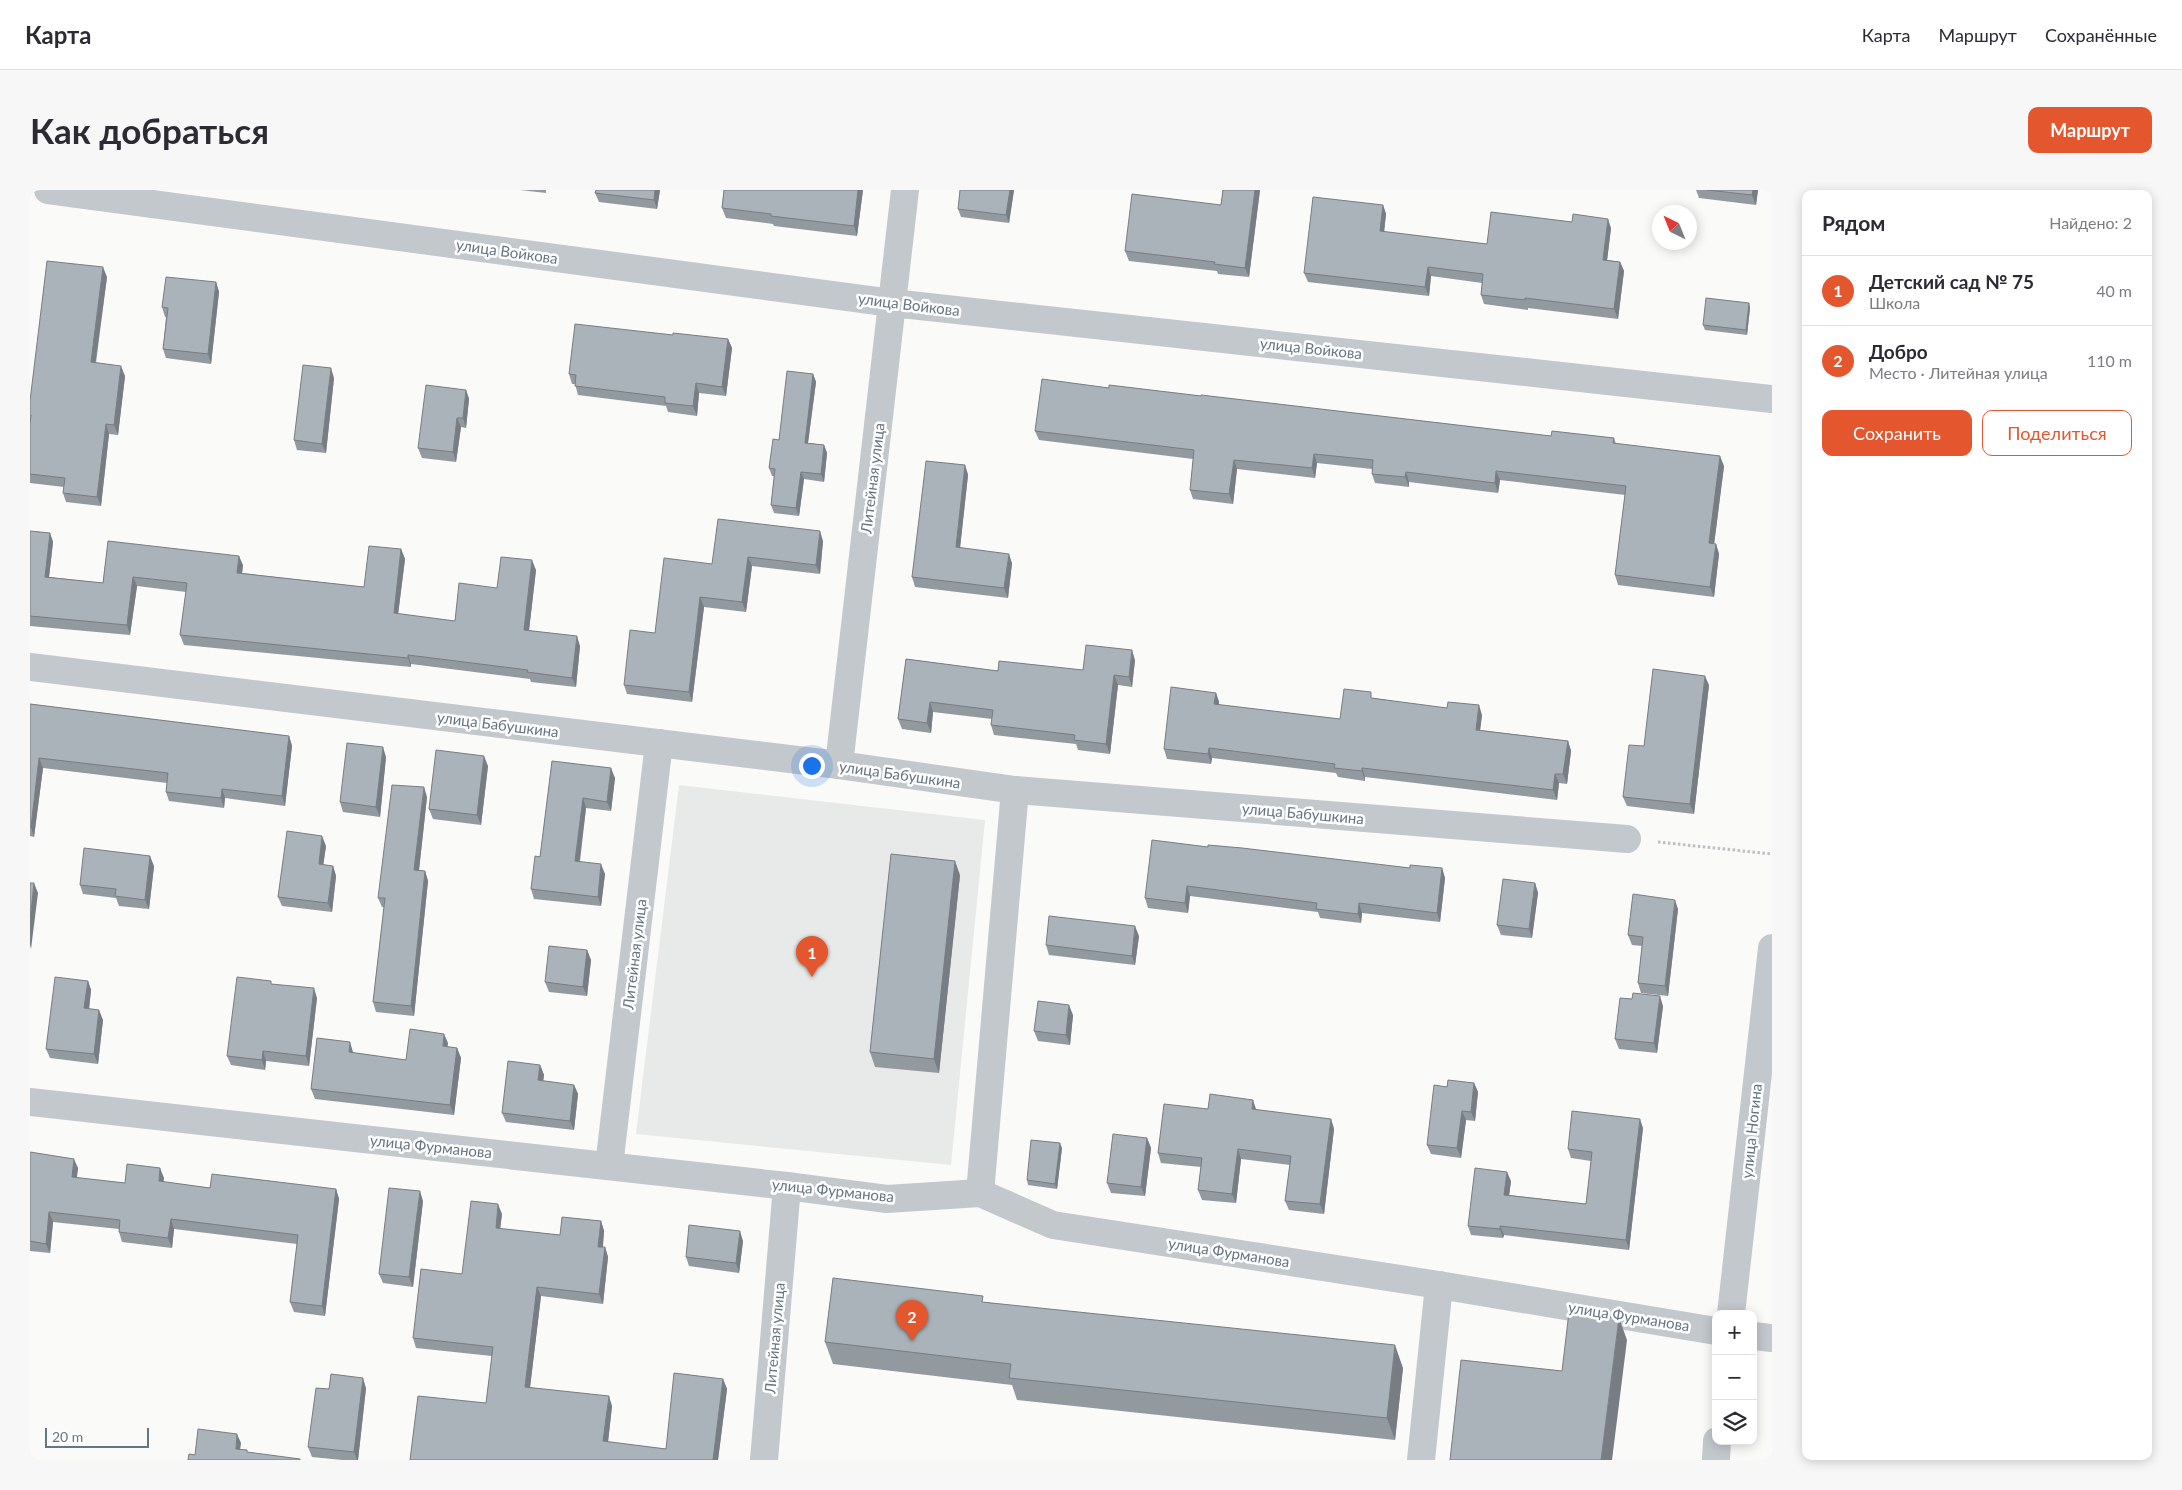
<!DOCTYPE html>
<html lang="ru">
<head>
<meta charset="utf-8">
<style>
	body { margin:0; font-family:Lato,sans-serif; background:#f7f7f7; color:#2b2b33 }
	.controls { position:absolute; right:15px; bottom:15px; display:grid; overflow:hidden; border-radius:10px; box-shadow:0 2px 12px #0003 }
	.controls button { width:45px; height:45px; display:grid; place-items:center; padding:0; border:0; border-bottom:1px solid #e1e1e2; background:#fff; color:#2b2b33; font:25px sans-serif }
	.compass { position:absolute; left:1622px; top:15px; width:45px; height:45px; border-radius:50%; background:#fff; box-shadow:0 2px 12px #0003; rotate:317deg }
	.scale { position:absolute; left:15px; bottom:12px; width:104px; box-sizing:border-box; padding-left:5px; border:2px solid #657683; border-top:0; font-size:14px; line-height:18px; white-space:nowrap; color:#657683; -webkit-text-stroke:4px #fff; paint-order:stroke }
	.you { position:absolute; left:781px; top:575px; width:18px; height:18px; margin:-12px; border:4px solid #fff; border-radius:50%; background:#1a73e8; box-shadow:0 0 0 8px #1a73e833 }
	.badge { display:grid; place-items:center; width:32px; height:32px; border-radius:50%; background:#e4572e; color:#fff; font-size:16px; font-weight:700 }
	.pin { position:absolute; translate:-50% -41px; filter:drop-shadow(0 1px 2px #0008) }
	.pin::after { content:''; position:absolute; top:26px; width:18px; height:15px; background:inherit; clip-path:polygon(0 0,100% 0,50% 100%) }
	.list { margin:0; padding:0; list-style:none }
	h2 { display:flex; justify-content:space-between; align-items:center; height:65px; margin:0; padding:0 20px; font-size:21px }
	h2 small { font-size:16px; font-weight:400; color:#7c7c81 }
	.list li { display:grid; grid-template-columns:32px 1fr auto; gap:15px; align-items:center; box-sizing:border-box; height:70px; padding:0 20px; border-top:1px solid #e1e1e2 }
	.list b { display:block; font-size:19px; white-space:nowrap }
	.list p { margin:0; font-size:16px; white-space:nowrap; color:#7c7c81 }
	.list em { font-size:16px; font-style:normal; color:#7c7c81 }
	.actions { display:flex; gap:10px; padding:15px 20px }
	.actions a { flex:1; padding:11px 0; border:1px solid #e4572e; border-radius:10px; text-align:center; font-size:18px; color:#e4572e }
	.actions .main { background:#e4572e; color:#fff }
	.icon { flex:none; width:28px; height:28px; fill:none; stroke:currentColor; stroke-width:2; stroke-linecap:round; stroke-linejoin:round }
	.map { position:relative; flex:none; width:1742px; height:1270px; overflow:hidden; border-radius:10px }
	header { display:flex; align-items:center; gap:30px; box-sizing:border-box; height:70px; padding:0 25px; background:#fff; border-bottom:1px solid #e1e1e2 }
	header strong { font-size:24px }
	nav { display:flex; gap:28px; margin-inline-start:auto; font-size:18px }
	.intro { display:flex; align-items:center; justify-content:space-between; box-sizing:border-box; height:120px; padding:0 30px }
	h1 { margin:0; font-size:35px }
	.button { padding:12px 22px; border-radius:10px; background:#e4572e; color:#fff; font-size:18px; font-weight:700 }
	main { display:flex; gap:30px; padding:0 30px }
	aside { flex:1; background:#fff; border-radius:10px; box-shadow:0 2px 12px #0003 }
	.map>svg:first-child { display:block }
</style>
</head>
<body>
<header>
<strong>Карта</strong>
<nav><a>Карта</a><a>Маршрут</a><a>Сохранённые</a></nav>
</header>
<div class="intro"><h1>Как добраться</h1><a class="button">Маршрут</a></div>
<main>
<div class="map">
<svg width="1742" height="1270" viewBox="0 0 1742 1270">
	<rect width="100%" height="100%" fill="#fafaf8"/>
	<!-- built -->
	<path fill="#e8e9e9" d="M 649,595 L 955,630 L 921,975 L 606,944 Z"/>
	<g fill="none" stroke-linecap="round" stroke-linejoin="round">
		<!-- path -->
		<path stroke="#bbbfc2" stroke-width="3" stroke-dasharray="2.5 2.5" stroke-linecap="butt" d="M 1628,652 L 1742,664"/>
		<!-- minor -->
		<g stroke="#c3c8cc" stroke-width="28">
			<path d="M 18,0 L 862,113 L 1742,209"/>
			<path d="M 0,477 L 809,575 L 985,600 L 1597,649"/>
			<path d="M 809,575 L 875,0"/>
			<path d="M 0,912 L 757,996 L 857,1009 L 950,1003 L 1023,1035 L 1409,1095 L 1686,1141"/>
			<path d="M 579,976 L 629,553"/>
			<path d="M 950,1003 L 985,600"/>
			<path d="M 1701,1124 L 1742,758"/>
			<path d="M 1723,1146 L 1742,1148"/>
			<path d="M 734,1270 L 757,996"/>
			<path d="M 1391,1270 L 1409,1095"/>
			<path d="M 1686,1270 L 1687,1251"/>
		</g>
	</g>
	<!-- wall -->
	<g fill="#929a9f">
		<path d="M 490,0 L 516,0 L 516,3 Z"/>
		<path d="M 630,0 L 627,19 L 569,12 L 565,3 Z"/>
		<path d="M 694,0 L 833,0 L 827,46 L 744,36 L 743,34 L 696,28 L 692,18 Z"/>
		<path d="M 984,0 L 979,33 L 931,27 L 928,19 Z"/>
		<path d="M 1193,0 L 1230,0 L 1219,87 L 1188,84 L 1187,81 L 1099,71 L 1095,61 L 1191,15 Z"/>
		<path d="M 1666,0 L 1728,0 L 1726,15 L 1669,8 Z"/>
		<path d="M 1353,15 L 1356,24 L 1354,42 L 1457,54 L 1581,38 L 1577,70 L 1590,72 L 1594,81 L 1588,129 L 1498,118 L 1498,120 L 1454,114 L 1451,105 L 1452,93 L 1401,86 L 1399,106 L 1278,92 L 1274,83 Z"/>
		<path d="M 77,87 L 66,173 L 95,186 L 88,245 L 79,244 L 71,316 L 36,312 L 33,303 L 34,297 L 0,293 L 0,211 Z"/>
		<path d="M 186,92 L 189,102 L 181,174 L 136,168 L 133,159 L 136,127 L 135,127 L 132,117 Z"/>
		<path d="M 1719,113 L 1720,118 L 1717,145 L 1675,140 L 1673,135 Z"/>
		<path d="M 643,145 L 698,149 L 702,158 L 696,206 L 669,203 L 667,226 L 638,222 L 636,216 L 548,205 L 545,194 L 542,194 L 539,184 Z"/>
		<path d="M 783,184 L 786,192 L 778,253 L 794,255 L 797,263 L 794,292 L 774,289 L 769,326 L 744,323 L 741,315 L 744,286 L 742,286 L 739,278 L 749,250 Z"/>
		<path d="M 304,188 L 296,263 L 267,260 L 264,250 Z"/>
		<path d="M 1079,198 L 1171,206 L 1521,246 L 1584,248 L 1586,254 L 1694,276 L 1684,354 L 1686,354 L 1689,364 L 1684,407 L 1588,395 L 1585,385 L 1595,305 L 1470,290 L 1468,303 L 1379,292 L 1379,297 L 1345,293 L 1342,284 L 1342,279 L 1287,273 L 1285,288 L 1207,279 L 1203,314 L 1163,309 L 1160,300 L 1163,269 L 1009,250 L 1005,241 Z"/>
		<path d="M 436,200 L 439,209 L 436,238 L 431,237 L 426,272 L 392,268 L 388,258 Z"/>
		<path d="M 935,275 L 938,285 L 930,358 L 982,373 L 978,408 L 885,397 L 882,387 Z"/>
		<path d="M 0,341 L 20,343 L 23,352 L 19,387 L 73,393 L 78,351 L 213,375 L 212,383 L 334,397 L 371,359 L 375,369 L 368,424 L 425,431 L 467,398 L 506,380 L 499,440 L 550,456 L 546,497 L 501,492 L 500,489 L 381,474 L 381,477 L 154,455 L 150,445 L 156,402 L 107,396 L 100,445 L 0,436 Z"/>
		<path d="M 793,351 L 790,384 L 722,376 L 716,422 L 674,417 L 662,512 L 597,504 L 594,495 L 625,443 L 682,374 Z"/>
		<path d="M 876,469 L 968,481 L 1053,480 L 1105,470 L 1102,497 L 1088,495 L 1080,564 L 1048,560 L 1046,554 L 964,545 L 961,535 L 962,529 L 903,522 L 901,543 L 872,539 L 868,529 Z"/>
		<path d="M 1679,495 L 1664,624 L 1597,616 L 1593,607 L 1614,556 Z"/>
		<path d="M 1186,503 L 1189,512 L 1189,515 L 1310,529 L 1344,508 L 1452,525 L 1450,540 L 1538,551 L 1541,561 L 1537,594 L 1529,593 L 1527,610 L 1335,587 L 1335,591 L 1308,587 L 1306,583 L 1182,568 L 1181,574 L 1137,569 L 1134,559 Z"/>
		<path d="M 0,514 L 259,546 L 262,556 L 255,616 L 195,608 L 194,618 L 139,611 L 136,602 L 137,593 L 13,578 L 4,647 L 0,646 Z"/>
		<path d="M 356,567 L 350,627 L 313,622 L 310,612 Z"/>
		<path d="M 522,571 L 585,588 L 581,621 L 556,618 L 550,672 L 575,684 L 571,716 L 504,709 L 501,699 L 510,667 Z"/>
		<path d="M 458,576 L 451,635 L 403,629 L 399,619 Z"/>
		<path d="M 397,607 L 389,680 L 395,681 L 398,691 L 384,826 L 346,822 L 343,812 L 354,717 L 352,717 L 348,708 Z"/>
		<path d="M 296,656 L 293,675 L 303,676 L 306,686 L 302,722 L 252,716 L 248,707 Z"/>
		<path d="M 1178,657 L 1380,678 L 1412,678 L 1415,688 L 1410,732 L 1332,723 L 1331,733 L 1290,728 L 1288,722 L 1160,706 L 1158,723 L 1118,718 L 1115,708 Z"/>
		<path d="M 124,676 L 119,719 L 89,716 L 86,708 L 53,704 L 50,695 Z"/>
		<path d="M 930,685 L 909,883 L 845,877 L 840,862 Z"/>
		<path d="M 1505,693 L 1508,703 L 1502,748 L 1471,745 L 1467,735 Z"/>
		<path d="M 1648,719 L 1638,806 L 1611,803 L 1608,793 L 1612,756 L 1602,755 L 1598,745 Z"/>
		<path d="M 1109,746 L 1105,775 L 1019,765 L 1016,755 Z"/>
		<path d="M 557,760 L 561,770 L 557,806 L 519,802 L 515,792 Z"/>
		<path d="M 58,791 L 61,800 L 59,819 L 73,830 L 68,874 L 20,868 L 16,859 Z"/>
		<path d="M 242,794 L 287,808 L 279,876 L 236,871 L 235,880 L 201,875 L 197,866 Z"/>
		<path d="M 1633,816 L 1627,863 L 1589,859 L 1585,849 Z"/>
		<path d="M 1043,825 L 1040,855 L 1008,851 L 1004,841 Z"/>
		<path d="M 418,853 L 417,857 L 427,858 L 431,868 L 424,925 L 285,909 L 281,899 L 323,862 L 323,863 L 376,870 Z"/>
		<path d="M 510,875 L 514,885 L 513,891 L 544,895 L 548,904 L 544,940 L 476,932 L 472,923 Z"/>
		<path d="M 1444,893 L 1448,902 L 1445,931 L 1436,930 L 1431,968 L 1401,964 L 1397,955 Z"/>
		<path d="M 1178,919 L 1226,920 L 1301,929 L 1304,939 L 1294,1024 L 1259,1020 L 1255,1011 L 1260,975 L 1211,969 L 1206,1013 L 1172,1010 L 1168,1000 L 1171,977 L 1131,973 L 1128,963 Z"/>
		<path d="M 1613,938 L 1599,1060 L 1474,1045 L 1473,1048 L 1441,1045 L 1438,1036 L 1481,991 L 1479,1005 L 1556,1014 L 1561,971 L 1541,968 L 1538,959 Z"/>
		<path d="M 1117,948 L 1121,958 L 1115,1006 L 1081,1003 L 1077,993 Z"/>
		<path d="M 1032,958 L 1027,999 L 998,995 L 997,990 Z"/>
		<path d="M 0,962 L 48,978 L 47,988 L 95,993 L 134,988 L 133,992 L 180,998 L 306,999 L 309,1009 L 295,1126 L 264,1122 L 260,1112 L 267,1054 L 144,1039 L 142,1058 L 92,1052 L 89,1042 L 89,1039 L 23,1032 L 20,1063 L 0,1061 Z"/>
		<path d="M 393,1011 L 383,1097 L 353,1093 L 349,1084 Z"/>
		<path d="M 472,1024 L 470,1039 L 530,1045 L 571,1031 L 574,1041 L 573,1057 L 575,1057 L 578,1067 L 573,1114 L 511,1106 L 500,1197 L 582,1216 L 578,1252 L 636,1259 L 693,1189 L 697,1199 L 688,1270 L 380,1270 L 456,1213 L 462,1166 L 386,1158 L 383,1148 L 432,1084 Z"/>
		<path d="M 713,1051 L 709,1083 L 659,1076 L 656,1067 Z"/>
		<path d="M 955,1112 L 1373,1178 L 1365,1250 L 987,1210 L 982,1195 L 803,1174 L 795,1152 Z"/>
		<path d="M 336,1198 L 328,1270 L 312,1270 L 282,1267 L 278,1257 Z"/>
	</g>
	<!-- shaded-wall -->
	<g fill="#777d82">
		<path d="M 625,0 L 630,0 L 627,19 L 624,10 Z"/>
		<path d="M 828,0 L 833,0 L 827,46 L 824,36 Z"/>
		<path d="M 980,0 L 984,0 L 979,33 L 976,25 Z"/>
		<path d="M 1225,0 L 1230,0 L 1219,87 L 1215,78 Z"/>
		<path d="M 1723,0 L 1728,0 L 1726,15 L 1722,5 Z"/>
		<path d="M 1353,15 L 1356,24 L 1353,51 L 1350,41 Z"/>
		<path d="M 1578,29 L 1581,38 L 1576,79 L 1573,70 Z"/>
		<path d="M 1590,72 L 1594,81 L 1588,129 L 1584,119 Z"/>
		<path d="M 73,77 L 77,87 L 64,182 L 61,172 Z"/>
		<path d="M 1398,77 L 1401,86 L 1399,106 L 1395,97 Z"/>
		<path d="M 186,92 L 189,102 L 181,174 L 178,164 Z"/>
		<path d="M 1719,113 L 1720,118 L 1717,145 L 1716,140 Z"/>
		<path d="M 698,149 L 702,158 L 696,206 L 692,197 Z"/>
		<path d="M 91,176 L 95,186 L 88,245 L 84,235 Z"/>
		<path d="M 301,178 L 304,188 L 296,263 L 292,254 Z"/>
		<path d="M 783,184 L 786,192 L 777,260 L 775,253 Z"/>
		<path d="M 666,193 L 669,203 L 667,226 L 663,216 Z"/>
		<path d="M 436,200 L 439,209 L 436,238 L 433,228 Z"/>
		<path d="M 427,228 L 431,237 L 426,272 L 423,262 Z"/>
		<path d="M 76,234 L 79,244 L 71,316 L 67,307 Z"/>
		<path d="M 794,255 L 797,263 L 794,292 L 791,284 Z"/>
		<path d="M 1284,264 L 1287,273 L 1285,288 L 1282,278 Z"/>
		<path d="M 1690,266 L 1694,276 L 1683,363 L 1679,353 Z"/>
		<path d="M 1204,270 L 1207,279 L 1203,314 L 1199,304 Z"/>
		<path d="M 935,275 L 938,285 L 929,367 L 926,357 Z"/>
		<path d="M 1466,281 L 1470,290 L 1468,303 L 1465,293 Z"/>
		<path d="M 771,282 L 774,289 L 769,326 L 766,318 Z"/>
		<path d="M 1376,282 L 1379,292 L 1379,297 L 1375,287 Z"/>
		<path d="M 790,341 L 793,351 L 790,384 L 786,375 Z"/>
		<path d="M 20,343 L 23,352 L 18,396 L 15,387 Z"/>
		<path d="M 1686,354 L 1689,364 L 1684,407 L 1680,397 Z"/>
		<path d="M 371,359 L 375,369 L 367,433 L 364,423 Z"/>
		<path d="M 979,364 L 982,373 L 978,408 L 974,398 Z"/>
		<path d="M 209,366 L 213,375 L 211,392 L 207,383 Z"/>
		<path d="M 718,367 L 722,376 L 716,422 L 712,412 Z"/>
		<path d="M 502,370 L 506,380 L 498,449 L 494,440 Z"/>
		<path d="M 103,387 L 107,396 L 100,445 L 97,435 Z"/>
		<path d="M 670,407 L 674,417 L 662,512 L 659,502 Z"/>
		<path d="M 547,446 L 550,456 L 546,497 L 542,488 Z"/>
		<path d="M 1102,460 L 1105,470 L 1102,497 L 1099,487 Z"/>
		<path d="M 378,465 L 381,474 L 381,477 L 378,468 Z"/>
		<path d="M 1084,485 L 1088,495 L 1080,564 L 1076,554 Z"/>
		<path d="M 1675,486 L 1679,495 L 1664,624 L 1660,614 Z"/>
		<path d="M 1186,503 L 1189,512 L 1188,524 L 1184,514 Z"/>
		<path d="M 900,512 L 903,522 L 901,543 L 897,533 Z"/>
		<path d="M 1449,515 L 1452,525 L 1449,549 L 1446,540 Z"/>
		<path d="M 259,546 L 262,556 L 255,616 L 252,606 Z"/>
		<path d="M 1538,551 L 1541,561 L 1537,594 L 1533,584 Z"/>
		<path d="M 353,557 L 356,567 L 350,627 L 346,617 Z"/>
		<path d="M 1179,558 L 1182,568 L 1181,574 L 1178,564 Z"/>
		<path d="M 454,566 L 458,576 L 451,635 L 447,625 Z"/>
		<path d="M 9,568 L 13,578 L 4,647 L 1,637 Z"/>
		<path d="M 581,578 L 585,588 L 581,621 L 577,612 Z"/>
		<path d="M 1332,578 L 1335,587 L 1335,591 L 1332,581 Z"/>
		<path d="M 1525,584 L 1529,593 L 1527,610 L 1523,600 Z"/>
		<path d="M 394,597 L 397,607 L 388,689 L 384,680 Z"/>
		<path d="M 192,599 L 195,608 L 194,618 L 191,608 Z"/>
		<path d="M 553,608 L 556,618 L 548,681 L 545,671 Z"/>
		<path d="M 292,646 L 296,656 L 292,684 L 289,674 Z"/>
		<path d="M 120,666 L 124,676 L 119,719 L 115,710 Z"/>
		<path d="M 925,671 L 930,685 L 909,883 L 904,869 Z"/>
		<path d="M 571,674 L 575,684 L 571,716 L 568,707 Z"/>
		<path d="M 303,676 L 306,686 L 302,722 L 298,713 Z"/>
		<path d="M 1412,678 L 1415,688 L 1410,732 L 1407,723 Z"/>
		<path d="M 395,681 L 398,691 L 384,826 L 381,816 Z"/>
		<path d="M 4,693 L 8,703 L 1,759 L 0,755 L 0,731 Z"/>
		<path d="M 1505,693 L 1508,703 L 1502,748 L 1499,739 Z"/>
		<path d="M 1157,696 L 1160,706 L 1158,723 L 1155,713 Z"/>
		<path d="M 1645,710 L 1648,719 L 1638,806 L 1635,796 Z"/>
		<path d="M 1329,713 L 1332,723 L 1331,733 L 1328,724 Z"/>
		<path d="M 1105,736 L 1109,746 L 1105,775 L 1102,766 Z"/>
		<path d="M 557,760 L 561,770 L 557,806 L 553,797 Z"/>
		<path d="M 58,791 L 61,800 L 58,828 L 54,818 Z"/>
		<path d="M 284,798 L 287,808 L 279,876 L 276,866 Z"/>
		<path d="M 1630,806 L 1633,816 L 1627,863 L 1624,853 Z"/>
		<path d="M 1039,815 L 1043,825 L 1040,855 L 1036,845 Z"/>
		<path d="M 69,820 L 73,830 L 68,874 L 64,864 Z"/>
		<path d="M 414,844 L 418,853 L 416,866 L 413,856 Z"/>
		<path d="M 320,852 L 323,862 L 322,872 L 319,862 Z"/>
		<path d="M 427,858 L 431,868 L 424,925 L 420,915 Z"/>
		<path d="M 233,861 L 236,871 L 235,880 L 232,870 Z"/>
		<path d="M 510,875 L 514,885 L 512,900 L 508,890 Z"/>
		<path d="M 1444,893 L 1448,902 L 1445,931 L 1441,922 Z"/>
		<path d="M 544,895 L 548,904 L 544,940 L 540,931 Z"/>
		<path d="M 1223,910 L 1226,919 L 1222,919 Z"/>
		<path d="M 1432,921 L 1436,930 L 1431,968 L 1427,958 Z"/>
		<path d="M 1301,929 L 1304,939 L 1294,1024 L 1290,1014 Z"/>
		<path d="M 1610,929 L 1613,938 L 1599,1060 L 1596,1050 Z"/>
		<path d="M 1117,948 L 1121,958 L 1115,1006 L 1111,997 Z"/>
		<path d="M 1030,953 L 1032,958 L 1027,999 L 1025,994 Z"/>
		<path d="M 1208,959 L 1211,969 L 1206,1013 L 1202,1004 Z"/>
		<path d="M 44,969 L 48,978 L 45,997 L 42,987 Z"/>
		<path d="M 130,978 L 134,988 L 132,1001 L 129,991 Z"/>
		<path d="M 1477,982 L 1481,991 L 1478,1014 L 1474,1005 Z"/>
		<path d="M 306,999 L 309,1009 L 295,1126 L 292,1116 Z"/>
		<path d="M 390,1001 L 393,1011 L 383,1097 L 379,1087 Z"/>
		<path d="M 468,1014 L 472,1024 L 469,1048 L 466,1038 Z"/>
		<path d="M 19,1022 L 23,1032 L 20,1063 L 16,1054 Z"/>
		<path d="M 141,1029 L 144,1039 L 142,1058 L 138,1048 Z"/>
		<path d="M 571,1031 L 574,1041 L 572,1066 L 568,1057 Z"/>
		<path d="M 1470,1036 L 1474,1045 L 1473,1048 L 1470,1039 Z"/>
		<path d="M 710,1041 L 713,1051 L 709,1083 L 706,1073 Z"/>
		<path d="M 575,1057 L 578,1067 L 573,1114 L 569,1104 Z"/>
		<path d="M 507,1097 L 511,1106 L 499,1206 L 495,1197 Z"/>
		<path d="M 1589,1128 L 1597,1150 L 1582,1270 L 1571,1270 Z"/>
		<path d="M 1365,1155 L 1373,1178 L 1365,1250 L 1357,1228 Z"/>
		<path d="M 333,1188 L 336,1198 L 328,1270 L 327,1270 L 324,1262 Z"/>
		<path d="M 693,1189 L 697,1199 L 688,1270 L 683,1270 Z"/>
		<path d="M 579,1206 L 582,1216 L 577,1261 L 573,1251 Z"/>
		<path d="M 207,1244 L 211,1253 L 209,1268 L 206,1259 Z"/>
	</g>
	<!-- building -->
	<g fill="#aab3b9" stroke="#777d82">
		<path d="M 566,0 L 625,0 L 624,10 L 565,3 Z"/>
		<path d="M 694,0 L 828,0 L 824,36 L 741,26 L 741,24 L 692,18 Z"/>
		<path d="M 930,0 L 980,0 L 976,25 L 928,19 Z"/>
		<path d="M 1193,0 L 1225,0 L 1215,78 L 1184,74 L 1185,72 L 1095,61 L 1102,4 L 1191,15 Z"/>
		<path d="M 1677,0 L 1723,0 L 1722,5 Z"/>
		<path d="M 1283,7 L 1353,15 L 1350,41 L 1457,54 L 1461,22 L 1542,32 L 1543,24 L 1578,29 L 1573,70 L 1590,72 L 1584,119 L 1495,108 L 1495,110 L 1451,105 L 1453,84 L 1398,77 L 1395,97 L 1274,83 Z"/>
		<path d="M 17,71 L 73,77 L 61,172 L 91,176 L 84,235 L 76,234 L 67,307 L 33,303 L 35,288 L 0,284 L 0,234 L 1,225 L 0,225 L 0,211 Z"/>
		<path d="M 136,87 L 186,92 L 178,164 L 133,159 L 138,118 L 132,117 Z"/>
		<path d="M 1676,108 L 1719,113 L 1716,140 L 1673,135 Z"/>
		<path d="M 545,134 L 643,145 L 643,143 L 698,149 L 692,197 L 666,193 L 663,216 L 635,213 L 635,207 L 545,196 L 546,185 L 539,184 Z"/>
		<path d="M 273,175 L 301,178 L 292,254 L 264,250 Z"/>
		<path d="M 757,181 L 783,184 L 775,253 L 794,255 L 791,284 L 771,282 L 766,318 L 741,315 L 745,279 L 739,278 L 743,249 L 749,250 Z"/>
		<path d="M 1012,189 L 1079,198 L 1079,195 L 1171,206 L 1171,205 L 1521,246 L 1522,241 L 1584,248 L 1583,253 L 1690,266 L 1679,353 L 1686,354 L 1680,397 L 1585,385 L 1596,296 L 1466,281 L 1465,293 L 1376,282 L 1375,287 L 1342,284 L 1343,270 L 1284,264 L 1282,278 L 1204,270 L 1199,304 L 1160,300 L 1164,260 L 1005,241 Z"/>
		<path d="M 396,195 L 436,200 L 433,228 L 427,228 L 423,262 L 388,258 Z"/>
		<path d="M 896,271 L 935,275 L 926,357 L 979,364 L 974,398 L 882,387 Z"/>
		<path d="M 688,329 L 790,341 L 786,375 L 718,367 L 712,412 L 670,407 L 659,502 L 594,495 L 600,440 L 625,443 L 634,368 L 682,374 Z"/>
		<path d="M 0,341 L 20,343 L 15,387 L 73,393 L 78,351 L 209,366 L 207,383 L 334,397 L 339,356 L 371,359 L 364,423 L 425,431 L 429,393 L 467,398 L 471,367 L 502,370 L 494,440 L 547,446 L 542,488 L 497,482 L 498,480 L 378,465 L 378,468 L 150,445 L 157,393 L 103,387 L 97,435 L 0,426 Z"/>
		<path d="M 1056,455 L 1102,460 L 1099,487 L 1084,485 L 1076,554 L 1044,550 L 1045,545 L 961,535 L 963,520 L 900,512 L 897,533 L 868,529 L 876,469 L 968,481 L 969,471 L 1053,480 Z"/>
		<path d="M 1623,479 L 1675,486 L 1660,614 L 1593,607 L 1599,555 L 1614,556 Z"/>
		<path d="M 1141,497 L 1186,503 L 1184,514 L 1310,529 L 1314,499 L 1341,502 L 1341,508 L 1417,518 L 1418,512 L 1449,515 L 1446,540 L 1538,551 L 1533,584 L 1525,584 L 1523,600 L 1332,578 L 1332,581 L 1304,578 L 1305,574 L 1179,558 L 1178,564 L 1134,559 Z"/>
		<path d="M 0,514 L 259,546 L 252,606 L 192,599 L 191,608 L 136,602 L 138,583 L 9,568 L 1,637 L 0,637 Z"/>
		<path d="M 317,553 L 353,557 L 346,617 L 310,612 Z"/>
		<path d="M 406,560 L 454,566 L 447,625 L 399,619 Z"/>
		<path d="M 522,571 L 581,578 L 577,612 L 553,608 L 545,671 L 571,674 L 568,707 L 501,699 L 505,666 L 510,667 Z"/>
		<path d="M 362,595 L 394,597 L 384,680 L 395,681 L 381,816 L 343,812 L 355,708 L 348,708 Z"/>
		<path d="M 257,641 L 292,646 L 289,674 L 303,676 L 298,713 L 248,707 Z"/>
		<path d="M 1122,650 L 1178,657 L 1178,655 L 1212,658 L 1380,678 L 1380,675 L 1412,678 L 1407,723 L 1329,713 L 1328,724 L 1286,719 L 1287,713 L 1157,696 L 1155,713 L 1115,708 Z"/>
		<path d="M 54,658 L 120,666 L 115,710 L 85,706 L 86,699 L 50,695 Z"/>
		<path d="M 861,664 L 925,671 L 904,869 L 840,862 Z"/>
		<path d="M 1473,689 L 1505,693 L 1499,739 L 1467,735 Z"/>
		<path d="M 0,693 L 4,693 L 0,731 Z"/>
		<path d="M 1603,704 L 1645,710 L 1635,796 L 1608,793 L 1613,747 L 1598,745 Z"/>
		<path d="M 1019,726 L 1105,736 L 1102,766 L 1016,755 Z"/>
		<path d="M 519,756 L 557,760 L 553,797 L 515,792 Z"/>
		<path d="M 25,787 L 58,791 L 54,818 L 69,820 L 64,864 L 16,859 Z"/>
		<path d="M 207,787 L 241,791 L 241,794 L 284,798 L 276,866 L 233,861 L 232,870 L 197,866 Z"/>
		<path d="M 1603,803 L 1630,806 L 1624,853 L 1585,849 L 1590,808 L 1602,809 Z"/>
		<path d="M 1008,811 L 1039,815 L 1036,845 L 1004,841 Z"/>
		<path d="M 380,839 L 414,844 L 413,856 L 427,858 L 420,915 L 281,899 L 287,848 L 320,852 L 319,862 L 376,870 Z"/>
		<path d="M 478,871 L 510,875 L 508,890 L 544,895 L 540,931 L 472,923 Z"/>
		<path d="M 1418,890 L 1444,893 L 1441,922 L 1432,921 L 1427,958 L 1397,955 L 1404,895 L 1417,897 Z"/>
		<path d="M 1180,904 L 1223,910 L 1222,919 L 1301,929 L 1290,1014 L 1255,1011 L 1261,966 L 1208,959 L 1202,1004 L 1168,1000 L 1172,968 L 1128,963 L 1134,914 L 1178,919 Z"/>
		<path d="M 1542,921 L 1610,929 L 1596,1050 L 1470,1036 L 1470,1039 L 1438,1036 L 1445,978 L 1477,982 L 1474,1005 L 1556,1014 L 1562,962 L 1538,959 Z"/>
		<path d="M 1083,944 L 1117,948 L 1111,997 L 1077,993 Z"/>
		<path d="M 1001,950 L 1030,953 L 1025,994 L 997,990 Z"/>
		<path d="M 0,962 L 44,969 L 42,987 L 95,993 L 97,974 L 130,978 L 129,991 L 180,998 L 182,984 L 306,999 L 292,1116 L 260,1112 L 268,1045 L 141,1029 L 138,1048 L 89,1042 L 90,1030 L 19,1022 L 16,1054 L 0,1051 Z"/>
		<path d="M 359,998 L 390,1001 L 379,1087 L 349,1084 Z"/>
		<path d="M 441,1011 L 468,1014 L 466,1038 L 530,1045 L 532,1027 L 571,1031 L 568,1057 L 575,1057 L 569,1104 L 507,1097 L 495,1197 L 579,1206 L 573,1251 L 636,1259 L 644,1183 L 693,1189 L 683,1270 L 380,1270 L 388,1206 L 456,1213 L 463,1157 L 383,1148 L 391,1079 L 432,1084 Z"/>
		<path d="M 659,1035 L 710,1041 L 706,1073 L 656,1067 Z"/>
		<path d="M 803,1088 L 953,1106 L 952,1112 L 1365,1155 L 1357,1228 L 979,1188 L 981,1174 L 795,1152 Z"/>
		<path d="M 1539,1122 L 1589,1128 L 1571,1270 L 1420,1270 L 1431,1170 L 1532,1181 Z"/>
		<path d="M 301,1184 L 333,1188 L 324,1262 L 278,1257 L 286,1198 L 299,1199 Z"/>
		<path d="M 168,1239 L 207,1244 L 206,1259 L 217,1260 L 217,1262 L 270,1269 L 270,1270 L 158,1270 L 159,1264 L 165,1265 Z"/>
	</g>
	<g text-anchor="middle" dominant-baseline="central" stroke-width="5" stroke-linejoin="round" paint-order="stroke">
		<!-- street labels -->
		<g font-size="15" fill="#657683" stroke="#fff">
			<text transform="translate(477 61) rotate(8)">улица Войкова</text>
			<text transform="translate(879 114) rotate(7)">улица Войкова</text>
			<text transform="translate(1281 158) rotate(6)">улица Войкова</text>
			<text transform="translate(842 288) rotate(-83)">Литейная улица</text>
			<text transform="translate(468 534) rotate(7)">улица Бабушкина</text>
			<text transform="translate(870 584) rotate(8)">улица Бабушкина</text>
			<text transform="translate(1273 623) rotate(5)">улица Бабушкина</text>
			<text transform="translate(604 764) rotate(-83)">Литейная улица</text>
			<text transform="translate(1721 941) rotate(-84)">улица Ногина</text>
			<text transform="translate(401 956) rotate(6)">улица Фурманова</text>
			<text transform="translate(803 1000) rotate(6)">улица Фурманова</text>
			<text transform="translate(1199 1062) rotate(9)">улица Фурманова</text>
			<text transform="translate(1599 1126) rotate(9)">улица Фурманова</text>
			<text transform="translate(744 1148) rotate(-85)">Литейная улица</text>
		</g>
	</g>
</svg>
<div class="controls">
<button>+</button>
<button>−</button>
<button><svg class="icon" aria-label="layers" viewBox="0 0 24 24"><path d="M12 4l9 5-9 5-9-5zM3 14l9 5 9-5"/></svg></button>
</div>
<svg class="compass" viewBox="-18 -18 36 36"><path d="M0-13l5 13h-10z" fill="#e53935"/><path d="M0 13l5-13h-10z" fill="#7c7c81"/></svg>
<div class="scale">20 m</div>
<div class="you"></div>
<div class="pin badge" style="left:782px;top:787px">1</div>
<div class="pin badge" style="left:882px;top:1151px">2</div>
</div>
<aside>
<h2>Рядом<small>Найдено: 2</small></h2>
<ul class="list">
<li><span class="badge">1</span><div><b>Детский сад № 75</b><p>Школа</p></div><em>40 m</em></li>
<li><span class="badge">2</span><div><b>Добро</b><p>Место · Литейная улица</p></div><em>110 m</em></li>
</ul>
<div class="actions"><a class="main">Сохранить</a><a>Поделиться</a></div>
</aside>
</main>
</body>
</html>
